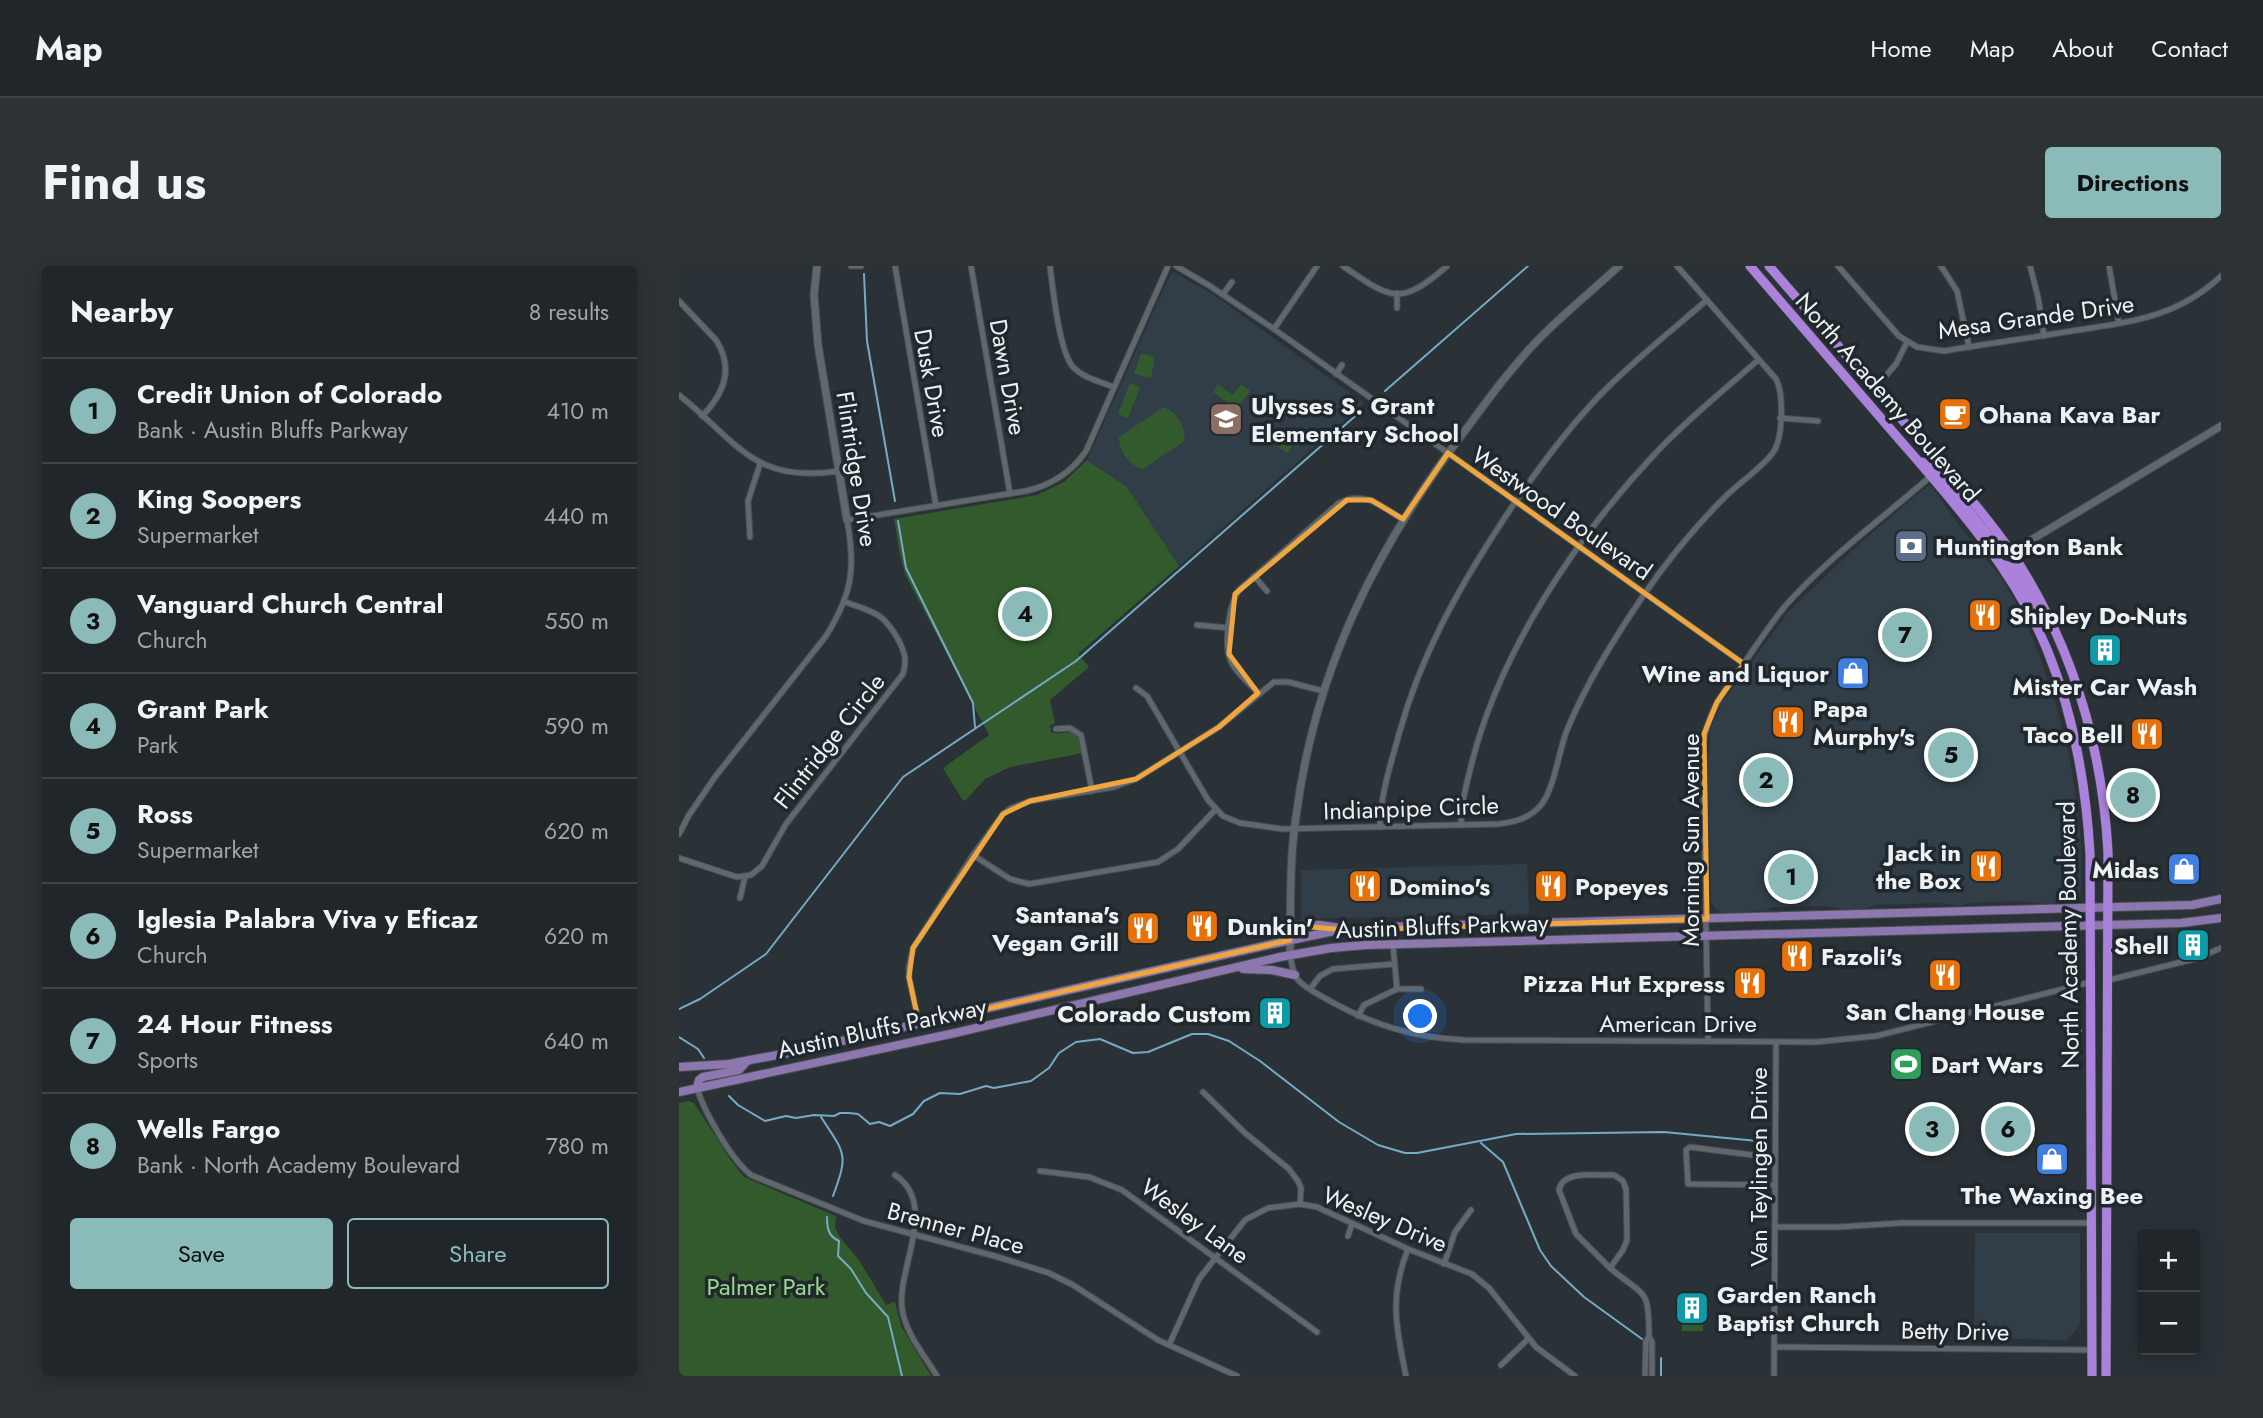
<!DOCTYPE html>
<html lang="en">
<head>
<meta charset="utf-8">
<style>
	body { margin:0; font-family:Jost,sans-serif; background:#2d3235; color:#f1f3f6 }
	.controls { position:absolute; right:21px; bottom:21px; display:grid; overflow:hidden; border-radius:7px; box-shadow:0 4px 18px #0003 }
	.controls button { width:63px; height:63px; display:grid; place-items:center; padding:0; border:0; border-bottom:2px solid #3d4346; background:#202629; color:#f1f3f6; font:35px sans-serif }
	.you { position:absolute; left:742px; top:751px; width:24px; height:24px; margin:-18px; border:5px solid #fff; border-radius:50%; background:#1a73e8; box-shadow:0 0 0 10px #1a73e833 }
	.badge { display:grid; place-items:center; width:46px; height:46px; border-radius:50%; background:#8bbbb9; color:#111; font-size:23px; font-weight:700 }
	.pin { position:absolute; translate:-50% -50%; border:4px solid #fff; box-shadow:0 2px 7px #0006 }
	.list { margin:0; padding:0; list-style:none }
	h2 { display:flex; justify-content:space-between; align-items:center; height:91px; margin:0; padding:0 28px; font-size:30px }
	h2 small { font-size:23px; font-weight:400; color:#a2a5a8 }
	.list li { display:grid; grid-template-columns:46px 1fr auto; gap:21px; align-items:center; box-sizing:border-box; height:105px; padding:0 28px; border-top:2px solid #3d4346 }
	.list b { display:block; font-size:26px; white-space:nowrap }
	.list p { margin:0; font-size:23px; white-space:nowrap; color:#a2a5a8 }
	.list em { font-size:23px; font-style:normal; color:#a2a5a8 }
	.actions { display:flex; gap:14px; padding:21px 28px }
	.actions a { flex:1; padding:16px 0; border:2px solid #8bbbb9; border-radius:7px; text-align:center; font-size:24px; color:#8bbbb9 }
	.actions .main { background:#8bbbb9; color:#111 }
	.map { position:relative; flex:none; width:1542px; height:1110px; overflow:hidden; border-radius:7px }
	header { display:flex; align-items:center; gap:42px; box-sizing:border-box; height:98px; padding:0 35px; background:#202629; border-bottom:2px solid #3d4346 }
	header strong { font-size:33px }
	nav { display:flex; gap:38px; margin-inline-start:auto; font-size:24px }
	.intro { display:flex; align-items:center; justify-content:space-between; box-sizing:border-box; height:168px; padding:0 42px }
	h1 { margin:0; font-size:49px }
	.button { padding:18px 32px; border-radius:7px; background:#8bbbb9; color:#111; font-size:24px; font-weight:700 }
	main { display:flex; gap:42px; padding:0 42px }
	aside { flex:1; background:#202629; border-radius:7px; box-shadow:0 4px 18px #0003 }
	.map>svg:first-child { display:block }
</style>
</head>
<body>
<header>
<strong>Map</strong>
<nav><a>Home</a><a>Map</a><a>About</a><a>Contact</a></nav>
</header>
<div class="intro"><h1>Find us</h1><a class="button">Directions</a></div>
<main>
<aside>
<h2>Nearby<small>8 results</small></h2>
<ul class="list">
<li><span class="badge">1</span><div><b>Credit Union of Colorado</b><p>Bank · Austin Bluffs Parkway</p></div><em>410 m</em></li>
<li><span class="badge">2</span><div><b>King Soopers</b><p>Supermarket</p></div><em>440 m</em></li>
<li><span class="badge">3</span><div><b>Vanguard Church Central</b><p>Church</p></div><em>550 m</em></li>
<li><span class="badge">4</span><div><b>Grant Park</b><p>Park</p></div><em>590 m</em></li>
<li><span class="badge">5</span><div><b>Ross</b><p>Supermarket</p></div><em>620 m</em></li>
<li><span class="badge">6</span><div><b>Iglesia Palabra Viva y Eficaz</b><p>Church</p></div><em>620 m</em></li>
<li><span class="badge">7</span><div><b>24 Hour Fitness</b><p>Sports</p></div><em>640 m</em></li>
<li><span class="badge">8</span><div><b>Wells Fargo</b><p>Bank · North Academy Boulevard</p></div><em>780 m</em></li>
</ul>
<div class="actions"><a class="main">Save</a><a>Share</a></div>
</aside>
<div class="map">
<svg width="1542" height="1110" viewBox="0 0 1542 1110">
	<rect width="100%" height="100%" fill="#2b3237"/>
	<!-- built -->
	<g fill="#313e47">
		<path d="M 495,6 L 536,30 L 685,137 L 500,300 L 448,221 L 408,194 L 492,7 Z"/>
		<path d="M 1249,219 L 1252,219 L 1279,258 L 1321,310 L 1343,347 L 1359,385 L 1378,443 L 1391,494 L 1398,538 L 1402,578 L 1402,625 L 1401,631 L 1393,636 L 1365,638 L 1342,635 L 1289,637 L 1282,640 L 1261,637 L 1196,639 L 1187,643 L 1163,643 L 1145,640 L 1093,641 L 1085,645 L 1043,647 L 1037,644 L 1032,635 L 1028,498 L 1032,461 L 1044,435 L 1110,345 L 1177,281 Z"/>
		<path d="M 848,598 L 850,648 L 622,653 L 622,604 Z"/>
		<path d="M 1296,967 L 1401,967 L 1401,1059 L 1388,1074 L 1295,1072 Z"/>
	</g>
	<!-- green -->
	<g fill="#335a2d">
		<path d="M 462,87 L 476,91 L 472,112 L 455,108 Z"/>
		<path d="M 451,117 L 461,121 L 449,152 L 439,148 Z"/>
		<path d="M 539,118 L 554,129 L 562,118 L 571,125 L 558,143 L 534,126 Z"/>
		<path d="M 589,129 L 598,136 L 588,150 L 579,144 Z"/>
		<path d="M 485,141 C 497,145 510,164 504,176 L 464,203 C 451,201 439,183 440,171 Z"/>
		<path d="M 593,160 L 612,173 L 622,163 L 629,172 L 619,181 L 614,179 L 608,187 L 585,171 Z"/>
		<path d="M 408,194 L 448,221 L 500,300 L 399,388 L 410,401 L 371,434 L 376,457 L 371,460 L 372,466 C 379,470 388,464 397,467 L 402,474 L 404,487 L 331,501 L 306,513 L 286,535 L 283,533 L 264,502 L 310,469 L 226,308 L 221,289 L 215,253 L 358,229 L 385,216 Z"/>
		<path d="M 10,835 L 15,837 L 51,893 L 65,911 L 157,950 L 156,961 L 160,970 L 180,994 L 207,1039 L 216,1036 L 222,1060 L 252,1110 L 0,1110 L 0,837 Z"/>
		<rect x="1003" y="1052" width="21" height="13"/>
	</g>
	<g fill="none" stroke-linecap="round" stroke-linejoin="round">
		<!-- stream -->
		<g stroke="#75abc6" stroke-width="2">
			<path d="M 185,8 L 188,75 L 216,235"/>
			<path d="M 706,125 L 849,0"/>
			<path d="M 219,255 L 227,302 L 294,437 L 296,461"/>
			<path d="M 0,743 L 21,733 L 87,688 L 224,511 L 397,395 L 682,145"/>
			<path d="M 1396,764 L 1402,765"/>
			<path d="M 0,771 L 19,783 L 25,792"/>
			<path d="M 50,830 L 59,839 L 86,855 L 107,850 L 117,852 L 135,849 L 155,850 L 161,847 L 170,847 L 179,848 L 191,858 L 200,856 L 211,860 L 234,848 L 245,835 L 261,827 L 281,828 L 307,820 L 315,822 L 352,815 L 370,802 L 380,787 L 397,776 L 421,773 L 454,787 L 469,786 L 513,768 L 529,768 L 550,775 L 581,795 L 660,856 L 699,879 L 726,887 L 738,887 L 837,868 L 985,866 L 1089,876"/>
			<path d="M 142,851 C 166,888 170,887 154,930"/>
			<path d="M 802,877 L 824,896 L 861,984 L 872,1000 L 905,1031 L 963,1073"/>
			<path d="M 148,951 C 148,962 149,970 160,975 L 159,990 L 172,1003 L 187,1027 L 209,1051 L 223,1110"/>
			<path d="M 982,1092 L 982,1110"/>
		</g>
		<!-- street casing -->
		<g stroke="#474e52" stroke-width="7">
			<g id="street">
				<path d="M 172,0 L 182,0"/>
				<path d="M 216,0 L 257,240"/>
				<path d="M 292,0 L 331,228"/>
				<path d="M 371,0 C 374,23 380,87 395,102 C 405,112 422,116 435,121"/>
				<path d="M 497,0 L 531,20 L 595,63 L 1065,398"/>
				<path d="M 664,0 C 712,33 721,41 768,0"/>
				<path d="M 1159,0 L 1220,70 L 1238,81 L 1265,85 C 1307,78 1350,72 1393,65 C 1450,56 1498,52 1542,10"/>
				<path d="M 1262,0 L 1278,25 L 1290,81"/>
				<path d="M 1351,0 L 1359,31 L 1365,70"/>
				<path d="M 1430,0 L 1440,57"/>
				<path d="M 718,27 L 718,42"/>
				<path d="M 544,28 L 553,16"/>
				<path d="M 0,35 L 37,74 C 55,102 45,128 23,150"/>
				<path d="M 595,63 L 638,0"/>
				<path d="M 657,108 L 663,99"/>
				<path d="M 1204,113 L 1217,98 L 1228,76"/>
				<path d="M 0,129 C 59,176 74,218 160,205"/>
				<path d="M 1101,152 L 1139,155"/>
				<path d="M 71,271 L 69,235 L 81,198"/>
				<path d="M 575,310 L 588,325"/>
				<path d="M 518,359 L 550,362"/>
				<path d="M 457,422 L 468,430 L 529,534 L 544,550 L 561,557 L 603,563 L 820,558 C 836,556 851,552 862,539 C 875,524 880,484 888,464 C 908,416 935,373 964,330 C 988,295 1015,262 1045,232 C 1058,218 1086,200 1095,185 C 1104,170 1105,128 1097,113 L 998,0"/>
				<path d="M 579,427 C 570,417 556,406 551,393 C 545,377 550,336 561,323 L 660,237 C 686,224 702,240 723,253"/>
				<path d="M 377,463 L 391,462 L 402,469 L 413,525"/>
				<path d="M 782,558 C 782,537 788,517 793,496 C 821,386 896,273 973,191 C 1005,156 1043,126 1079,94"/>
				<path d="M 701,561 C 701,530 712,497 720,468 C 741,391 778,325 821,259 C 851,213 883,169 921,129 C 954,95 992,65 1028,34"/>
				<path d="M 0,568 L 10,549 L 36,511 L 147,370 C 173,328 177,303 168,254 L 347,225 C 373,219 392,207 407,185 L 489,0"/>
				<path d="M 294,589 L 331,613 L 350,618 L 479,596 L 499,583 L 537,543"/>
				<path d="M 0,592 L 58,611 L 72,609 L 83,600 L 107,558 L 224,408 C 228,395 226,387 220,375 C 205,347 195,346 166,336"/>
				<path d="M 61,632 L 66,611"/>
				<path d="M 714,679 L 718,723"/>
				<path d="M 611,689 C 613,697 613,707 619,714 C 627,723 641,729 651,735 C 694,759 736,772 786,774 L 1137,776 L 1197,770 L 1412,716"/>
				<path d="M 1430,714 L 1519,692 L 1542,682"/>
				<path d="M 631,723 L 641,710 L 654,703 L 715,698"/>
				<path d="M 679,750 L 685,739 L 718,723 L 742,723"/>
				<path d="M 240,758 L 230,711 L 230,701 L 234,682 L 294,589 L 324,548 L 332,542 L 351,535 L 435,521 L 457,513 L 540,461 L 595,416 L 609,416 L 644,425"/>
				<path d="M 1029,775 L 1024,481 C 1027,448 1045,425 1063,400 C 1078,379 1091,358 1107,339 C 1150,291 1204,252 1252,210"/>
				<path d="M 18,822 C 25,846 52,893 72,909 L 185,955 L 319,991 L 370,1007 L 394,1019 L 479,1074 L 558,1110"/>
				<path d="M 524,826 L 566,867 L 610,903 L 619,915 L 622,922 L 621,938"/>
				<path d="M 361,905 L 410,911 L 443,924 L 638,1066"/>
				<path d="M 216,909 C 260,938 218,1002 223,1042 C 226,1067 246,1090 258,1110"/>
				<path d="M 935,909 L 944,915 L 947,923 L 948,974 L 944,984 L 931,1002 L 897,968 L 880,924 C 884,903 918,910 935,909 Z"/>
				<path d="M 1081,919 L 1081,890 L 1011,881 L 1007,884 L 1009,918 L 1096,919"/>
				<path d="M 1096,961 L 1159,961 L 1222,957 L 1413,957"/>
				<path d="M 669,970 L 673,958"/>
				<path d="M 765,998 L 776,966 L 792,944"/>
				<path d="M 931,1002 C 967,1032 970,1021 970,1071 L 967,1075 L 966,1110"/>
				<path d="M 970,1071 L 973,1076 L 973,1110"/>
				<path d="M 490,1079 L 520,1013 L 566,954 L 589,942 L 621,938 L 638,941 L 729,983 L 793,1008 L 810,1022 L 857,1081 L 896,1110"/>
				<path d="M 1095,1081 L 1414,1084"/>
				<path d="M 822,1099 L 849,1073"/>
				<path d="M 727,1110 C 717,1062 710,1030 729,983"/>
				<path d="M 1095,1110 L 1097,776"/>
			</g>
		</g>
		<!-- secondary casing -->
		<g stroke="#474e52" stroke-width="9">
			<g id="secondary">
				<path d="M 138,0 L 135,29 L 139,79 L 168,254"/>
				<path d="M 1332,286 L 1542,160"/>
				<path d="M 611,689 C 612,642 610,597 617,551 C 636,402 698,280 788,162 C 810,132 832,102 858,75 C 884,48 913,25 940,0"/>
			</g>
		</g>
		<!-- primary casing -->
		<g stroke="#474e52" stroke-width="10">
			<g id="primary">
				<path d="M 611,659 L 641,659 L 661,662"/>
				<path d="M 564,703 L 593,704 L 616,709"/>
				<path d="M 0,801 L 50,798 L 114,786 L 598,677 L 655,665 L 704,661 L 1513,639 L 1542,633"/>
				<path d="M 18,822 L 20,814 L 24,811 L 60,804 L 68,795"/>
				<path d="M 0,826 L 276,767 L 601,691 L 652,682 L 687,679 L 1502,657 L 1542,652"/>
			</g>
		</g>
		<!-- highway casing -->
		<g stroke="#474e52" stroke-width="10">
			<g id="highway">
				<path d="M 1071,0 C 1118,55 1165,110 1213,165 C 1271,232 1332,298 1367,381 C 1394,446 1407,518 1411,588 L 1413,1110"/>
				<path d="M 1090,0 C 1135,52 1180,104 1225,156 C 1262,199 1301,241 1333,287 C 1393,378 1423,478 1429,586 L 1427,1110"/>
				<path d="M 1243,196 L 1254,201 L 1317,279 L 1330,285"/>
				<path d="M 1322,298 L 1332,301 L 1353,336 L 1364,342"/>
			</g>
		</g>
		<!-- street -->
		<use href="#street" stroke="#60686e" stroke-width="5"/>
		<!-- secondary -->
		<use href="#secondary" stroke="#60686e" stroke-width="7"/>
		<!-- primary -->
		<use href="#primary" stroke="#8c78af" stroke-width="8"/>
		<!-- highway -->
		<use href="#highway" stroke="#aa82db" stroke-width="9"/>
	</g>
	<!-- marked area -->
	<path fill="none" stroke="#f0a63f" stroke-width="5" stroke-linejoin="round" d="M 769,187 L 1065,398 L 1038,436 L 1025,468 L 1028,653 L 667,664 L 611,659 L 611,674 L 240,758 L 230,711 L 234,682 L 324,548 L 351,535 L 457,513 L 540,461 L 579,427 L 550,388 L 556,328 L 668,234 L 692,234 L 724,253 Z"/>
	<!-- icons -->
	<defs>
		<g id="cafe-square" transform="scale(1.75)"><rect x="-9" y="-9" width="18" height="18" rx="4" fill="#e8710a" stroke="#21282d"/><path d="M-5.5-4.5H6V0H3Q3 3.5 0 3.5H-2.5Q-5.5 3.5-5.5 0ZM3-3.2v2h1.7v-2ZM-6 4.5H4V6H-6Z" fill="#fff"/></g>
		<g id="school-square" transform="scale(1.75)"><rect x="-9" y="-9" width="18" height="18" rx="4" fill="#8d6e63" stroke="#21282d"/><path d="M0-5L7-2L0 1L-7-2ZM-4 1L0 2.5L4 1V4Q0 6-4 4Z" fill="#fff"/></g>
		<g id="bank-square" transform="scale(1.75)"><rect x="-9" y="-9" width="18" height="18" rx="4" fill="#5c6f8a" stroke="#21282d"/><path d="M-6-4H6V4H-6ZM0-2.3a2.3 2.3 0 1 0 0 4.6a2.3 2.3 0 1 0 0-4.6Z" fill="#fff"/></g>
		<g id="restaurant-square" transform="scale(1.75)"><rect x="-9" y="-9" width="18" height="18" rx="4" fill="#e8710a" stroke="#21282d"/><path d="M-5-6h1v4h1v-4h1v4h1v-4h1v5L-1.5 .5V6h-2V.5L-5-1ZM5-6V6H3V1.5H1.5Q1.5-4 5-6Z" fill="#fff"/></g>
		<g id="building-square" transform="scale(1.75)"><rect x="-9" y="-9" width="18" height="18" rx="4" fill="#0f9aa8" stroke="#21282d"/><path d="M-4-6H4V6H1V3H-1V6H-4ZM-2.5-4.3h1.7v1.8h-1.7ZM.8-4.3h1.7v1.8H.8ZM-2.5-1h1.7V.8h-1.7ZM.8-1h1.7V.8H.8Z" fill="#fff"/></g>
		<g id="shop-square" transform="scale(1.75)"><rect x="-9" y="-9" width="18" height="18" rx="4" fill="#3f7fe0" stroke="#21282d"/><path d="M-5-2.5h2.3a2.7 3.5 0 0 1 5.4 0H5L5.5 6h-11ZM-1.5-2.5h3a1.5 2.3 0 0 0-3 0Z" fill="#fff"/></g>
		<g id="stadium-square" transform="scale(1.75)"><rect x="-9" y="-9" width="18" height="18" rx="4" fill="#2e9e5b" stroke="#21282d"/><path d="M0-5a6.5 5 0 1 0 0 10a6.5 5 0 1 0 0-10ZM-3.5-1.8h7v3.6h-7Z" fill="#fff"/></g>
	</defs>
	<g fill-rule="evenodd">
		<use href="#cafe-square" x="1276" y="148"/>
		<use href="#school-square" x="547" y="153"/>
		<use href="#bank-square" x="1232" y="280"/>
		<use href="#restaurant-square" x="1306" y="349"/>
		<use href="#building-square" x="1426" y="384"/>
		<use href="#shop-square" x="1174" y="407"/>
		<use href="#restaurant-square" x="1109" y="456"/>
		<use href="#restaurant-square" x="1468" y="468"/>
		<use href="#restaurant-square" x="1307" y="600"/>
		<use href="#shop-square" x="1505" y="603"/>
		<use href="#restaurant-square" x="686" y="620"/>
		<use href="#restaurant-square" x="872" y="620"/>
		<use href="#restaurant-square" x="523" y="660"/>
		<use href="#restaurant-square" x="464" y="662"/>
		<use href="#building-square" x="1514" y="679"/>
		<use href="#restaurant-square" x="1118" y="690"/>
		<use href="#restaurant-square" x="1266" y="709"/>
		<use href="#restaurant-square" x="1071" y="717"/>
		<use href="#building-square" x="596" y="747"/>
		<use href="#stadium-square" x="1227" y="798"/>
		<use href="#shop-square" x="1373" y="893"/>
		<use href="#building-square" x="1013" y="1042"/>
	</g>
	<g text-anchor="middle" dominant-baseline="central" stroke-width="7" stroke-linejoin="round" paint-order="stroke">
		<!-- street labels -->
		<g font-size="24" fill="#ecf1f4" stroke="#21282d">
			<text transform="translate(1357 51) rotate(-8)">Mesa Grande Drive</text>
			<text transform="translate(329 111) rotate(80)">Dawn Drive</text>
			<text transform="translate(253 117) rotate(80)">Dusk Drive</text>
			<text transform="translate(1209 131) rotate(49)">North Academy Boulevard</text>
			<text transform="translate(178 203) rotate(81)">Flintridge Drive</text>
			<text transform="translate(883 247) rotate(35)">Westwood Boulevard</text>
			<text transform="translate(150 475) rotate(-52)">Flintridge Circle</text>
			<text transform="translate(732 542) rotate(-2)">Indianpipe Circle</text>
			<text transform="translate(1011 574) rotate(-90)">Morning Sun Avenue</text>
			<text transform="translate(763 660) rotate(-2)">Austin Bluffs Parkway</text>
			<text transform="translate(1389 669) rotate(-91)">North Academy Boulevard</text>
			<text x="999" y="757">American Drive</text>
			<text transform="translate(203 762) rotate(-12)">Austin Bluffs Parkway</text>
			<text transform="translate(1079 901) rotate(-90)">Van Teylingen Drive</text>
			<text transform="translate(706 953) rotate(23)">Wesley Drive</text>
			<text transform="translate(516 955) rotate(36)">Wesley Lane</text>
			<text transform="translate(277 962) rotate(15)">Brenner Place</text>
			<text transform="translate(1276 1065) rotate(1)">Betty Drive</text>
		</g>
		<!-- poi labels -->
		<g font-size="24" font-weight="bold" fill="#ecf1f4" stroke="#21282d" text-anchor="start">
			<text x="572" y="139">Ulysses S. Grant<tspan x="572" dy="28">Elementary School</tspan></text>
			<text x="1300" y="148">Ohana Kava Bar</text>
			<text x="1256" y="280">Huntington Bank</text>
			<text x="1330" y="349">Shipley Do-Nuts</text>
			<text x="1150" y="407" text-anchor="end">Wine and Liquor</text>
			<text x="1426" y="420" text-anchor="middle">Mister Car Wash</text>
			<text x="1134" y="442">Papa<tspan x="1134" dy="28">Murphy's</tspan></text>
			<text x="1444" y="468" text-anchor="end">Taco Bell</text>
			<text x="1282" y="586" text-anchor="end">Jack in<tspan x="1282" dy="28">the Box</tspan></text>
			<text x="1480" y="603" text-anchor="end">Midas</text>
			<text x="710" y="620">Domino's</text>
			<text x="896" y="620">Popeyes</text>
			<text x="440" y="648" text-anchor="end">Santana's<tspan x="440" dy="28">Vegan Grill</tspan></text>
			<text x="548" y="660">Dunkin'</text>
			<text x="1490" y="679" text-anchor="end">Shell</text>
			<text x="1142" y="690">Fazoli's</text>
			<text x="1046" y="717" text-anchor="end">Pizza Hut Express</text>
			<text x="1266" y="745" text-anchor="middle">San Chang House</text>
			<text x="572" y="747" text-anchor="end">Colorado Custom</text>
			<text x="1252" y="798">Dart Wars</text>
			<text x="1373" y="929" text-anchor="middle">The Waxing Bee</text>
			<text x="1038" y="1028">Garden Ranch<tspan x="1038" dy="28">Baptist Church</tspan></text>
		</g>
		<!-- park labels -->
		<g font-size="24" fill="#98d98d" stroke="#21282d">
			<text x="87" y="1020">Palmer Park</text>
		</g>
	</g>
</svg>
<div class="controls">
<button>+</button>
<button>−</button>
</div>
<div class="you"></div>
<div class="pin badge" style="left:1112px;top:611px">1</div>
<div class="pin badge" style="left:1087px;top:514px">2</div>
<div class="pin badge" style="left:1253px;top:863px">3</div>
<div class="pin badge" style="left:346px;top:348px">4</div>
<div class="pin badge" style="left:1272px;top:489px">5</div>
<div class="pin badge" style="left:1329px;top:863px">6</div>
<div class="pin badge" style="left:1226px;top:369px">7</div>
<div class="pin badge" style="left:1454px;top:529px">8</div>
</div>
</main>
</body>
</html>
